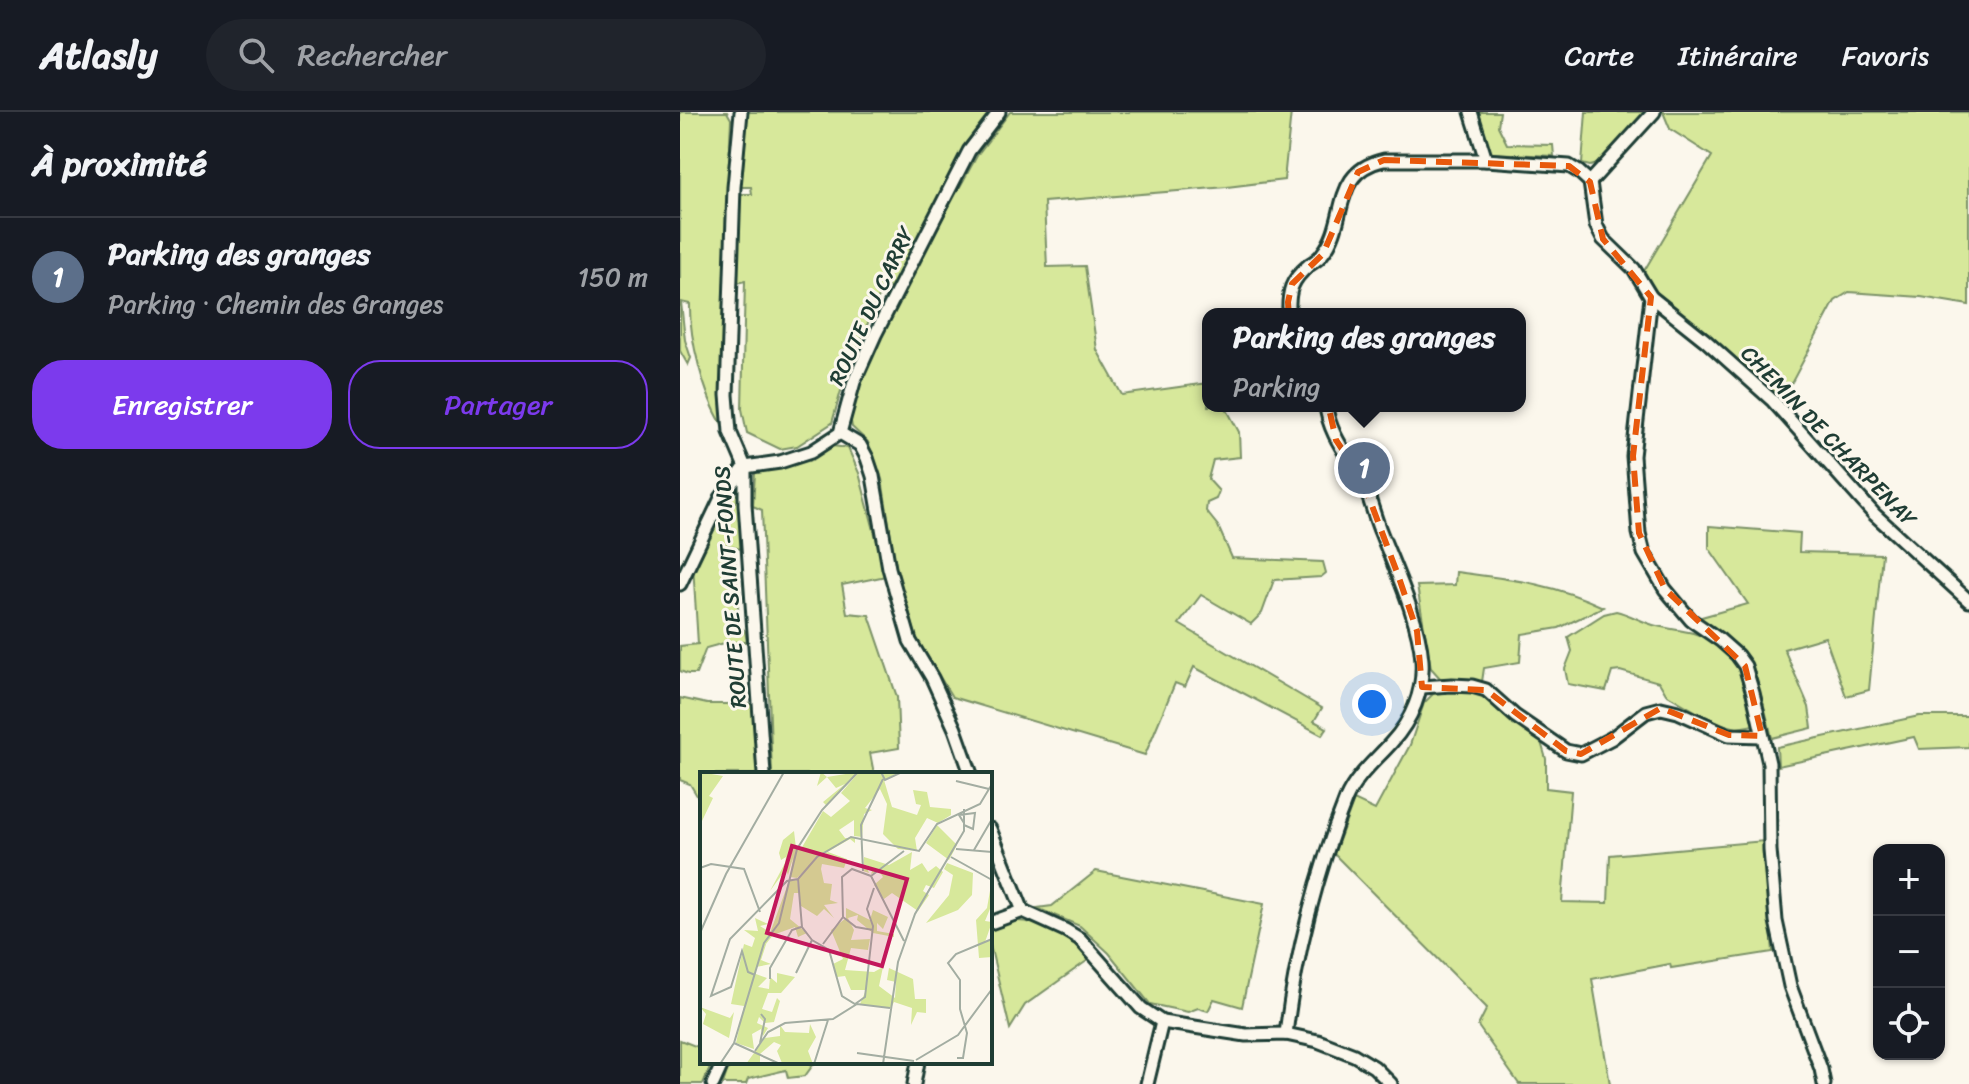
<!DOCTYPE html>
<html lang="fr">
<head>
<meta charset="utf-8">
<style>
	body { margin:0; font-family:Sriracha,sans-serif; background:#20242c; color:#f1f3f6 }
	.controls { position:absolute; right:24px; bottom:24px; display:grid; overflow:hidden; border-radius:16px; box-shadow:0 2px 6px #0004 }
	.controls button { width:72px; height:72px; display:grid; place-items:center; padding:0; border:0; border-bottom:2px solid #363941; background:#171b24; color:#f1f3f6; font:40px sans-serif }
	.you { position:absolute; left:692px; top:592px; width:28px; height:28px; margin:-20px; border:6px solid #fff; border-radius:50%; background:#1a73e8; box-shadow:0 0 0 12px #1a73e833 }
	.badge { display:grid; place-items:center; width:52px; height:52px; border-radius:50%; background:#7c3aed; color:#fff; font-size:26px; font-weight:700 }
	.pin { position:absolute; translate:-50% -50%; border:4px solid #fff; box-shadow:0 2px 8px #0006 }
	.popup { position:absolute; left:522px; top:196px; width:324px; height:104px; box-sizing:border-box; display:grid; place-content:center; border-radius:16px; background:#171b24; filter:drop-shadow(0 2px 6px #0005); font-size:26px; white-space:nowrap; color:#9ea1a6 }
	.popup b { font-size:30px; color:#f1f3f6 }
	.popup::after { content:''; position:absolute; left:50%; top:100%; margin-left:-16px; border:16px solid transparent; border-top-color:#171b24 }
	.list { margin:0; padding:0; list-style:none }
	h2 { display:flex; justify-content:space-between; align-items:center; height:104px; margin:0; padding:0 32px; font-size:34px }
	h2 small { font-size:26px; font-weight:400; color:#9ea1a6 }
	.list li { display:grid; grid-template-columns:52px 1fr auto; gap:24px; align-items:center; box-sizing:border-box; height:120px; padding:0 32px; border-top:2px solid #363941 }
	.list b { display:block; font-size:30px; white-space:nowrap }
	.list p { margin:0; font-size:26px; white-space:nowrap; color:#9ea1a6 }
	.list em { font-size:26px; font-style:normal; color:#9ea1a6 }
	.actions { display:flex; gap:16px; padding:24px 32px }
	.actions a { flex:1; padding:18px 0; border:2px solid #7c3aed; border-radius:32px; text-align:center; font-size:28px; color:#7c3aed }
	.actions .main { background:#7c3aed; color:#fff }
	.icon { flex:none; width:44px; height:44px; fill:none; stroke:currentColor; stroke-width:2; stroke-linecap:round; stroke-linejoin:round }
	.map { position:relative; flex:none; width:1289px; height:972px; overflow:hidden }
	header { display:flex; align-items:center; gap:48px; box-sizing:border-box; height:112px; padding:0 40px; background:#171b24; border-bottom:2px solid #363941 }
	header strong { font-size:38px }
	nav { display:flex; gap:44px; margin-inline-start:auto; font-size:28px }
	.search { width:560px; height:72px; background:#20242c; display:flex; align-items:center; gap:20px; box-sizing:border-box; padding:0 28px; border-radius:44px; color:#9ea1a6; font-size:30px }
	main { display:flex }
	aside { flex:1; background:#171b24 }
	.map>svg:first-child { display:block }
</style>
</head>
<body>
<header>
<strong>Atlasly</strong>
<div class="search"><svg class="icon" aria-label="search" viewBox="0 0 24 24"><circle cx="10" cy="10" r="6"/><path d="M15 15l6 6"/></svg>Rechercher</div>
<nav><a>Carte</a><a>Itinéraire</a><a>Favoris</a></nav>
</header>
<main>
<aside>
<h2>À proximité<small></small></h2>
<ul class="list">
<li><span class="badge" style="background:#5c6f8a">1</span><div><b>Parking des granges</b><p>Parking · Chemin des Granges</p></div><em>150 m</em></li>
</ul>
<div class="actions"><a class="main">Enregistrer</a><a>Partager</a></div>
</aside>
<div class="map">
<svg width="1289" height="972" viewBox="0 0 1289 972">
	<rect width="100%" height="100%" fill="#fbf7ec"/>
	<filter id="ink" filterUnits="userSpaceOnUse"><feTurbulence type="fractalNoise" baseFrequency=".0125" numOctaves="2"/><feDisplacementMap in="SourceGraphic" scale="16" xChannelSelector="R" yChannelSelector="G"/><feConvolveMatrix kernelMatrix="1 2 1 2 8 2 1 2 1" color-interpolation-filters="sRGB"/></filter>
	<g filter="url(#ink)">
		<!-- green -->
		<g fill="#d7e89b" stroke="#7b9268" stroke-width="2">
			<path d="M 0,0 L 47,0 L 51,7 L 44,157 L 42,312 C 24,283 9,226 10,192 L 1,190 L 5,228 L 11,246 L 8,253 L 0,239 Z"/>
			<path d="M 68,0 L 311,0 L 287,31 L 211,179 L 205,170 L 164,268 L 152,311 L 117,334 L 100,337 L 67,321 L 62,297 L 65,169 L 57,171 L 59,82 L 72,82 L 71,75 L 61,75 Z"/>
			<path d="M 330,0 L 611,0 L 604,68 L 547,75 L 364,90 L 367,155 L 405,154 L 417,238 L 442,283 L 528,271 L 528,294 L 545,294 L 559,320 L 560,345 L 533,348 L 528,367 L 539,379 L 536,387 L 527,391 L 526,399 L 538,414 L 552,446 L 643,450 L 646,461 L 641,465 L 594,468 L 582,501 L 571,512 L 521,483 L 499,512 L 642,596 L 634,609 L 647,616 L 642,623 L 514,555 L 505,575 L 495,571 L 465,643 L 272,585 L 237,527 L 216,456 L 202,367 L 188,330 L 172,315 L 169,300 L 182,262 L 245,138 L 298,42 Z"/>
			<path d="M 796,0 L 820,0 L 818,14 L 827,32 L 873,33 L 874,44 L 809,41 Z"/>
			<path d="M 906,0 L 967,0 L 921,51 L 910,54 L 902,52 Z"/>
			<path d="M 983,0 L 1289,0 L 1289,193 L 1241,185 L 1169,180 L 1155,189 L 1112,270 L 1098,283 L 974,178 L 964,159 L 1032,44 L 990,17 Z"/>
			<path d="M 152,334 L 168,336 L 179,361 L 206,464 L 162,473 L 167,501 L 189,503 L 217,585 L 219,636 L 190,641 L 194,662 L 92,662 L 82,398 L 73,394 L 75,361 L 81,356 L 121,350 Z"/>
			<path d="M 52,381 L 60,384 L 61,437 L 47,434 L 55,447 L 59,513 L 65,519 L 67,530 L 48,530 L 26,536 L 16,562 L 8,562 L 0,559 L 0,534 L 18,532 L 13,453 L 45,384 Z"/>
			<path d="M 1029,414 L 1120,421 L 1119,440 L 1202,442 L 1189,578 L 1166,584 L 1145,525 L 1104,537 L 1129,595 L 1132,616 L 1092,626 C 1087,606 1076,556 1063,542 C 1051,528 1034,517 1018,506 L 1068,492 L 1029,436 Z"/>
			<path d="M 776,460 C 829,467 873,471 923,495 L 879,516 L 842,522 L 840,550 L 804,556 L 802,570 L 760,566 L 751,556 L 737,474 L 775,473 Z"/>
			<path d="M 936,499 C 950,502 963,511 977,514 C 989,517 1002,518 1013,521 C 1062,536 1064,571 1074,613 L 1057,616 L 1034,610 L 986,582 L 979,570 L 940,559 L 932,560 L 926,579 L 888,572 L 885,557 L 892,539 L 888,525 L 924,502 Z"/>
			<path d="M 784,579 L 796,580 L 861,630 L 866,647 L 866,676 L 891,679 L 882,790 L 928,791 L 930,743 L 1084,729 L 1093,840 L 991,856 L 990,852 L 912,867 L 930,972 L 839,972 L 798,914 L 807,896 L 654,742 L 674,688 L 695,698 L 730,633 L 744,591 L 755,580 Z"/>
			<path d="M 0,586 L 27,592 L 73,592 L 78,662 L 22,662 L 22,692 L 10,672 L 0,668 Z"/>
			<path d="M 1239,604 L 1289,604 L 1289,635 L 1239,637 L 1234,625 L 1098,654 L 1097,635 Z"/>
			<path d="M 416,759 L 584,792 L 562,895 L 534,887 L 528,899 L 518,896 L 508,900 L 470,892 L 429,841 L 400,814 L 357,796 L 372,794 Z"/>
			<path d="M 336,809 C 361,808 393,829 411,846 L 345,893 L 330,917 L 310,833 L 310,818 Z"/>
			<path d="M 0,928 L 18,935 L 22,939 L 22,950 L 30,950 L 31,953 L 23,972 L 0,972 Z"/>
			<path d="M 50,950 L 135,950 L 125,964 L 108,966 L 106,958 L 68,967 L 66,972 L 43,972 Z"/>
		</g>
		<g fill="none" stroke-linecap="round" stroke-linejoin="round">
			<!-- minor casing -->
			<g stroke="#1f3d34" stroke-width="17">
				<g id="minor">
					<path d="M 61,0 L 54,75 L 47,283 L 50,320 L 65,355 L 65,392 L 84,662"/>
					<path d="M 791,0 L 806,48"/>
					<path d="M 910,70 L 916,113 L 923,127 L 954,157 L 971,185 L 1025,228 L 1093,289 L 1194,402 L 1289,489"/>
					<path d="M 910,70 L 974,0"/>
					<path d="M 971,185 L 953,344 L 959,421 L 964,441 L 985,477 L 1011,508 L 1040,528 L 1057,543 L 1065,554 L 1073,581 L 1089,651 L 1090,738 L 1096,809 L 1110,874 L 1141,957 L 1144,972"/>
					<path d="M 609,202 C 608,179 611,168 629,153 C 634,150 640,146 643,141 C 669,108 650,60 704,48 L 806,48 L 889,54 L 899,60 L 910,70"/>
					<path d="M 160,321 L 180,333 L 187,346 L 193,364 L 209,456 L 230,529 L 252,566 L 275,617 L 291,662"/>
					<path d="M 0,472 L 41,386 L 65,355 L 100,350 L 131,340 L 160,321 L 174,270 L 195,223 L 289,39 L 319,0"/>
					<path d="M 742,575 L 772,573 L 792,574 L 806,578 L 835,604 L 886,639 L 901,642 L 932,626 L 966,600 L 981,596 L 998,600 L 1049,623 L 1082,624"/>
					<path d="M 310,717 L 343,799 L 385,818 L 400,827 L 461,896 L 482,910 L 566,923 L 606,922 L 638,929 L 674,943 L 694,955 L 711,972"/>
					<path d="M 310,811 L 343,799"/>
					<path d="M 606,922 C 615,846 637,759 666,687 C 676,664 695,649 711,631 C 732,608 744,579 742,548 C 739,508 716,459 701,421 C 694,404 690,386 683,370 C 680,362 674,356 670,349 C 659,332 648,314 646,294"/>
					<path d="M 33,972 L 43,950"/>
					<path d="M 234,972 L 238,950"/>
					<path d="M 467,972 L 482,910"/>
				</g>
			</g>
			<!-- minor -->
			<use href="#minor" stroke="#fbf7ec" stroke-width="11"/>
		</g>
	</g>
	<!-- marked area -->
	<path fill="none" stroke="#e8590c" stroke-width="6" stroke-dasharray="16 10" stroke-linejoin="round" d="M 704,48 L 889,54 L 910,70 L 923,127 L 971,185 L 953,344 L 959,421 L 985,477 L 1065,554 L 1082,624 L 1049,623 L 981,596 L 901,642 L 886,639 L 806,578 L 742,575 L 737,519 L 718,463 L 682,367 L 656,328 L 640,256 L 610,218 L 608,190 L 612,172 L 643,142 L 678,60 Z"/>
	<g text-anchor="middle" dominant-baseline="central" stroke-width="6" stroke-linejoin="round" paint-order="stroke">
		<!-- street labels -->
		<g font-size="22" fill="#1f3d34" stroke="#fbf7ec">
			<text transform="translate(191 194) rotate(-65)">ROUTE DU CARRY</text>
			<text transform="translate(1149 324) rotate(46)">CHEMIN DE CHARPENAY</text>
			<text transform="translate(50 475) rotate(-94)">ROUTE DE SAINT-FONDS</text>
		</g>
	</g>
	<!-- overview -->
	<g transform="translate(20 660)">
		<rect width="292" height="292" fill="#fbf7ec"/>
		<path d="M 0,0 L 23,4 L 9,24 L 13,26 L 2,49 L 0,75 ZM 121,0 L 127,5 L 158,0 L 126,33 L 123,30 L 145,12 L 136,16 L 127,5 L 117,14 ZM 159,0 L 200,0 L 184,8 L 192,35 L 217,43 L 221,33 L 216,32 L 213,18 L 227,20 L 230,35 L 251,37 L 251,43 L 238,51 L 227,46 L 215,66 L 217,79 L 198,77 L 183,62 L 187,32 L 180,17 L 165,36 L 172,38 L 164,42 L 162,65 L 154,64 L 154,48 L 139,58 L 145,66 L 155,66 L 155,71 L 150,67 L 117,86 L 128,80 L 147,87 L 144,96 L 122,92 L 121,97 L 124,111 L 132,112 L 130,128 L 138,131 L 124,133 L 134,146 L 124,137 L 117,144 L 101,134 L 99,121 L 94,121 L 90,147 L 107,161 L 98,165 L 95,155 L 73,163 L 66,172 L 89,109 L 97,108 L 99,120 L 99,106 L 107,96 L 97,106 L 90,105 L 93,86 L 88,103 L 86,97 L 70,119 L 85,91 L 86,85 L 81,88 L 79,81 L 83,68 L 94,59 L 96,76 L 101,77 L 123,39 L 131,45 L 150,29 L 141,21 ZM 237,53 L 257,73 L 249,88 L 226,71 ZM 212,80 L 210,98 L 222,91 L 228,100 L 236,94 L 243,100 L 234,116 L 226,113 L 223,119 L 229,123 L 218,139 L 192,121 L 184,127 L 174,113 L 183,105 L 179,99 L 171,102 L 173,96 L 166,93 L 169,101 L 163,99 L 164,85 L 189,93 ZM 247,91 L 273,101 L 272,123 L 258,138 L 226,151 L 249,123 L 253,103 L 244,97 ZM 291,113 L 292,132 L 285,149 L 292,150 L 285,170 L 292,167 L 292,185 L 279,186 L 276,148 L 287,136 ZM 146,136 L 170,148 L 173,138 L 188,145 L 183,157 L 177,151 L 177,159 L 194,162 L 194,165 L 173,161 L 157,148 L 158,143 L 148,146 L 154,158 L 151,168 L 170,167 L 168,178 L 151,176 L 145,198 L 174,200 L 183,195 L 179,214 L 195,226 L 196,210 L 187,208 L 189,196 L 213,207 L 215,227 L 226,227 L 226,241 L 217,240 L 211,253 L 212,236 L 194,230 L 191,236 L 160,232 L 166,218 L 151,218 L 145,204 L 137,205 L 133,192 L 143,187 L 131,158 L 146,146 ZM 55,146 L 68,152 L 60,154 L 70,160 L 61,188 L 71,192 L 56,195 L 56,202 L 67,206 L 58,215 L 69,217 L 70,205 L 77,211 L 77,201 L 95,205 L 81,221 L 68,221 L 62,237 L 72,240 L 77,226 L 80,229 L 74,250 L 65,251 L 59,245 L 57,251 L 68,256 L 63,264 L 61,257 L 52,262 L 54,277 L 36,271 L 44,234 L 31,232 L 44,172 L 52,175 L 55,166 L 44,158 L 58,159 ZM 0,235 L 30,246 L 34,240 L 29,266 L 3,252 L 6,242 ZM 110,252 L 116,265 L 108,279 L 113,292 L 82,291 L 77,279 L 81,273 L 74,270 L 60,282 L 60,292 L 46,292 L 65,266 L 80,264 L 80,253 L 85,260 L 109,261 Z" fill="#d7e89b"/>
		<path fill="none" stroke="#a3ada2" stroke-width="2" d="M 181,0 L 185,8 L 202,0M 256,9 L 289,17M 264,51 L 259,43 L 275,41 L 273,57 L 264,53M 256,77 L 292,80M 274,78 L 292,47M 251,85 L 292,108M 0,96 L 11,92 L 44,97 L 60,140M 163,99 L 161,53 L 183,7M 171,104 L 204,169M 171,104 L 204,79M 98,107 L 102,155 L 112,168 L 129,178 L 142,224 L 155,232 L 165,225 L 173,154 L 167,137 L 174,116M 143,145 L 156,155 L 173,158M 0,161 L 26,102 L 84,0M 123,172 L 143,145 L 142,105 L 152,97 L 171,104M 96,201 L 112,168M 55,203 L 48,200 L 42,179 L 31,215 L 11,224 L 30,167 L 87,109 L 98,107 L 117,85 L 151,65 L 219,79 L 237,52 L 280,32 L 292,12M 70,207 L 70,196 L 92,158 L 101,155M 34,271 L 80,292M 60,271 L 65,247 L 61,242M 55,279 L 68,260 L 85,251 L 133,247 L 157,232 L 190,236M 157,281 L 214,289M 257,286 L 263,286 L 267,261 L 260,237 L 260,208 L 248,191 L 256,182 L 292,167M 216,288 L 258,263 L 292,217M 20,292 L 34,271 L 64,171 L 79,151 L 97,77 L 122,38 L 158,0M 114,292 L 128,248M 183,292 L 198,190 L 215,142 L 264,59 L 264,37"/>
		<path fill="#c2185b" fill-opacity="0.15" stroke="#c2185b" stroke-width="4" d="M 92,74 L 207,107 L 182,194 L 67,161 Z"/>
		<rect width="292" height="292" fill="none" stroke="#1f3d34" stroke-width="4"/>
	</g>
</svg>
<div class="controls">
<button>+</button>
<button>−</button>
<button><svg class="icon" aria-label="locate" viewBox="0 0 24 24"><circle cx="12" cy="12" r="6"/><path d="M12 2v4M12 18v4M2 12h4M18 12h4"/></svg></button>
</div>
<div class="you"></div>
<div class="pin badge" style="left:684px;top:356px;background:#5c6f8a">1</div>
<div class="popup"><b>Parking des granges</b>Parking</div>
</div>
</main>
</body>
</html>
